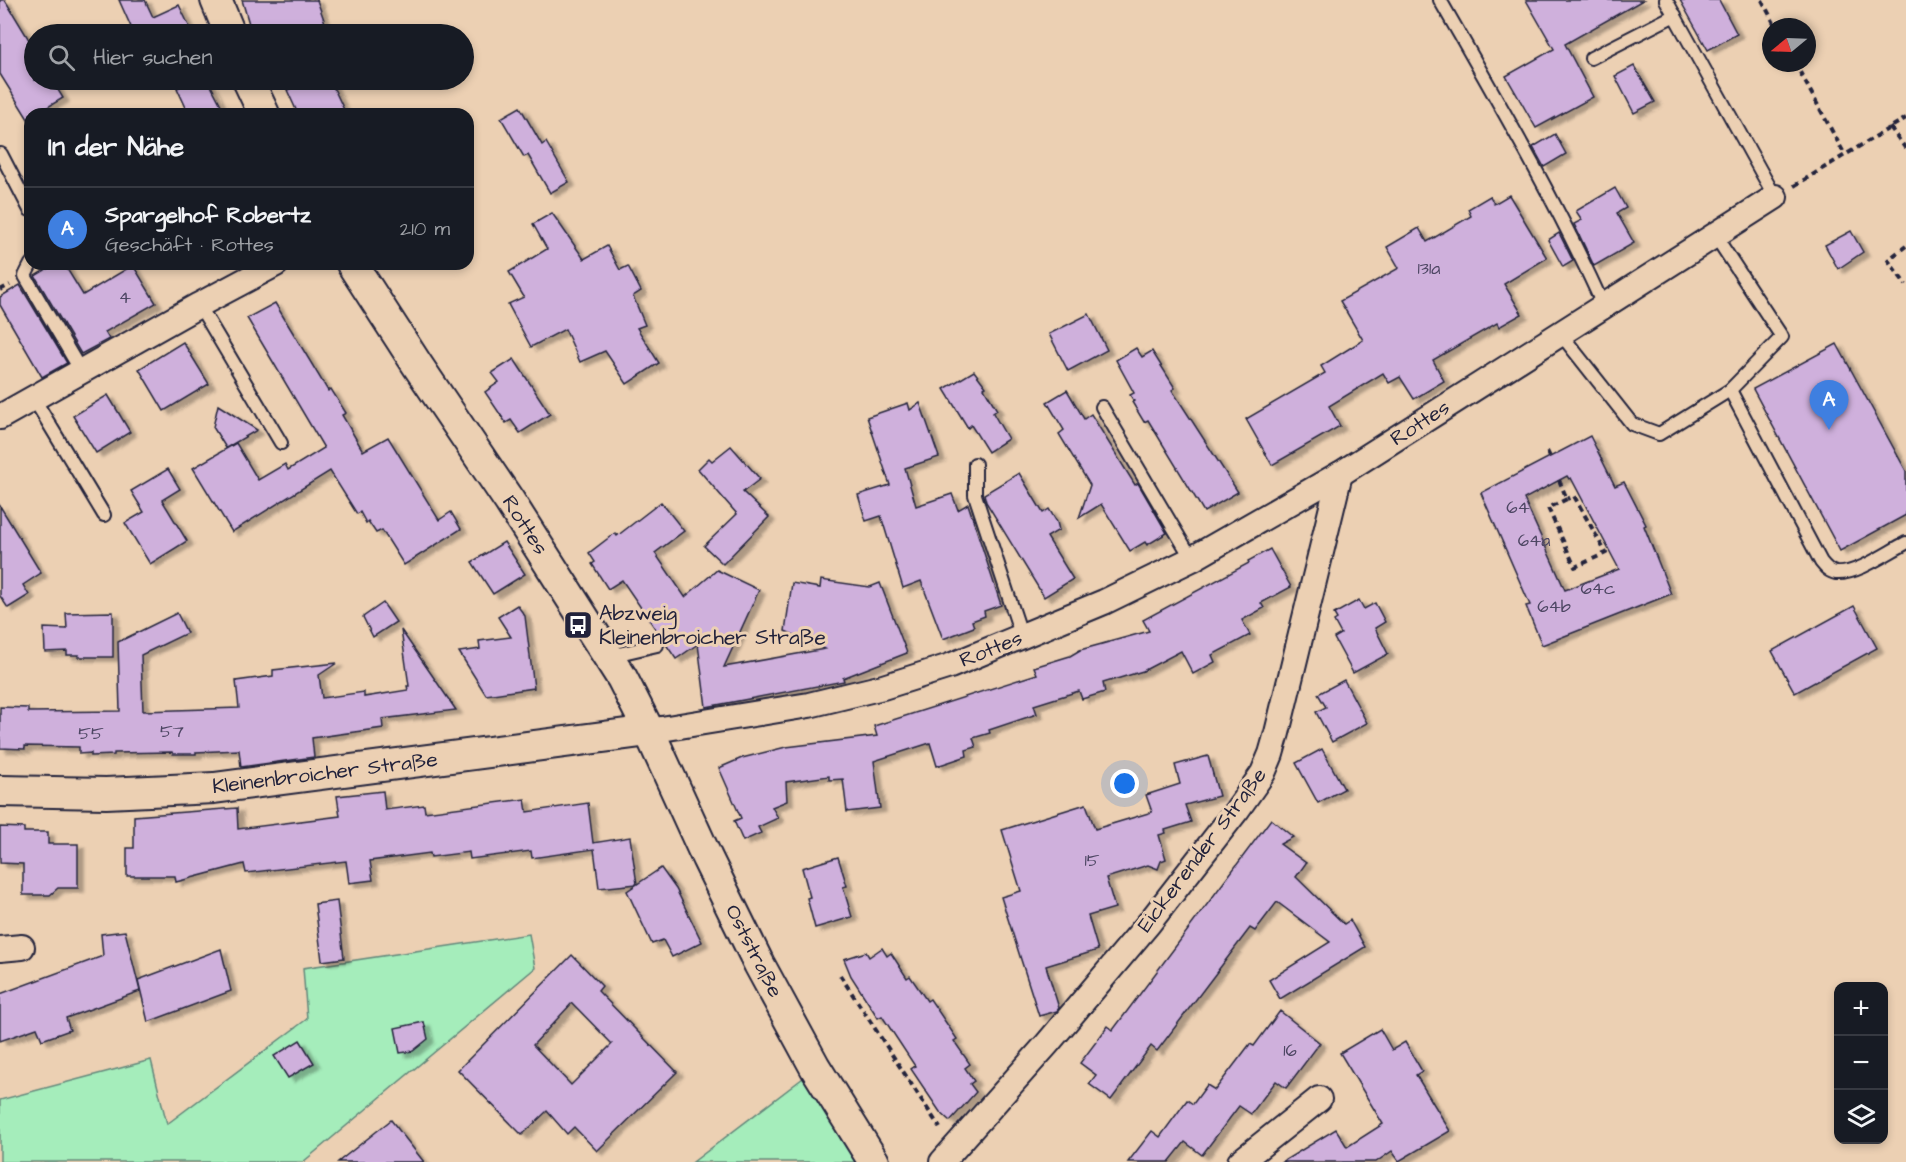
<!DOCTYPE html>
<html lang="de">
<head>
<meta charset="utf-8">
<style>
	body { margin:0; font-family:"Architects Daughter",sans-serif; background:#20242c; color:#f1f3f6 }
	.controls { position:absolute; right:18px; bottom:18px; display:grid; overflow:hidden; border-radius:12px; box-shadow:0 3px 9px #0003 }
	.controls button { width:54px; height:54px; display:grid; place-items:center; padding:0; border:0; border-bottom:2px solid #363941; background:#171b24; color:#f1f3f6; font:30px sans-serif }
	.compass { position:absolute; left:1762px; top:18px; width:54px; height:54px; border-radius:50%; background:#171b24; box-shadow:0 3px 9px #0003; rotate:251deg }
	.you { position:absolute; left:1125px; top:784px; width:21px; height:21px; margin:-15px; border:4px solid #fff; border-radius:50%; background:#1a73e8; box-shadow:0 0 0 9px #1a73e833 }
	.badge { display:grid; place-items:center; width:39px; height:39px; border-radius:50%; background:#1a73e8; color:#fff; font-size:20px; font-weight:700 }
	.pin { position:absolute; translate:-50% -50px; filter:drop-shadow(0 2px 3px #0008) }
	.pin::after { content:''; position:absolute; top:32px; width:21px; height:18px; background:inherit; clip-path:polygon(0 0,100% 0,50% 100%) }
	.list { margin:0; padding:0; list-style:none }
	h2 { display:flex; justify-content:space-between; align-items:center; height:78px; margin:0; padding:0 24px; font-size:26px }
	h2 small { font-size:20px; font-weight:400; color:#9ea1a6 }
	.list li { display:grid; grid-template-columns:39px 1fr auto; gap:18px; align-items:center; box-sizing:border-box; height:84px; padding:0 24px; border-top:2px solid #363941 }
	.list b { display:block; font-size:22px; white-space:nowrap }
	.list p { margin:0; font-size:20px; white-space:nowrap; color:#9ea1a6 }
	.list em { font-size:20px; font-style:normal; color:#9ea1a6 }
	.icon { flex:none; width:33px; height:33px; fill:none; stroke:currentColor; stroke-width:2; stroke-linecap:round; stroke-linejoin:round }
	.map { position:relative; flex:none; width:1906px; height:1162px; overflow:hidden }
	.search { position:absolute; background:#171b24; box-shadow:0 3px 9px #0003; left:24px; top:24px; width:450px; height:66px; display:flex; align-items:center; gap:15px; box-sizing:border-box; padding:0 21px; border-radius:33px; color:#9ea1a6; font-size:22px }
	.panel { position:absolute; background:#171b24; box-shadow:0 3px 9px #0003; left:24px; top:108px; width:450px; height:162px; border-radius:18px }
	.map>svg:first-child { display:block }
</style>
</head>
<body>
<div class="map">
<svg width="1906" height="1162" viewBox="0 0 1906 1162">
	<defs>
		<filter id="shadow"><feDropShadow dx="6" dy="4" stdDeviation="1.5" flood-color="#0004"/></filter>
	</defs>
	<rect width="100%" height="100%" fill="#ecd0b3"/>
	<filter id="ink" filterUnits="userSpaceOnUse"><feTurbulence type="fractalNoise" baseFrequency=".0167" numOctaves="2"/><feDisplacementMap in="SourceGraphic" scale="12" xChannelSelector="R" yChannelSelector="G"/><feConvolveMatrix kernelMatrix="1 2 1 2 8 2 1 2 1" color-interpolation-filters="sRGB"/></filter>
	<g filter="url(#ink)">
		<!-- grass -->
		<g fill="#a5edbb" stroke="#64887b" stroke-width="1.5">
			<path d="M 529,934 L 535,968 L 303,1162 L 0,1162 L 0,1100 L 151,1060 L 167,1124 L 307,1019 L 303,968 Z"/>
			<path d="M 807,1075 L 863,1162 L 693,1162 Z"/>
		</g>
		<!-- building -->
		<g fill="#cfb0dc" stroke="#22223b" stroke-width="1.5" fill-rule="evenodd" filter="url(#shadow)">
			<path d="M 0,0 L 5,0 L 34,48 L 34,80 L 52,80 L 63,98 L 36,114 L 30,114 L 30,118 L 28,119 L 0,74 Z"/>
			<path d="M 119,0 L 145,0 L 153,17 L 179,5 L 193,34 L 116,34 L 131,27 Z"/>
			<path d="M 242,0 L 317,0 L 329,34 L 252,34 Z"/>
			<path d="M 1526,0 L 1643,0 L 1565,44 L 1593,97 L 1536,128 L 1506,76 L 1554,49 Z"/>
			<path d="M 1680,0 L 1719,0 L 1737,34 L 1708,50 Z"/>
			<path d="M 1634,66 L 1655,102 L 1634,113 L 1615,76 Z"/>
			<path d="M 193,80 L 208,80 L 221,105 L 203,114 L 189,114 L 177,88 Z"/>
			<path d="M 310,80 L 330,80 L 346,114 L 298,114 L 287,90 Z"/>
			<path d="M 520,107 L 542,145 L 546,142 L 569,182 L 550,193 L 528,155 L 524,157 L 501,118 Z"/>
			<path d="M 1555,134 L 1566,154 L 1544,167 L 1533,147 Z"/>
			<path d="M 1615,188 L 1626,208 L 1617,213 L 1634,243 L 1594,266 L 1574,224 L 1582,220 L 1576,211 Z"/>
			<path d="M 1509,195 L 1547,258 L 1504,284 L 1522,314 L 1499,327 L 1497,323 L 1433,360 L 1444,381 L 1414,399 L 1400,377 L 1389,383 L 1383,373 L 1329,406 L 1340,426 L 1272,465 L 1246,419 L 1325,373 L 1321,366 L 1363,340 L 1340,301 L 1399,268 L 1387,247 L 1419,228 L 1427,242 L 1471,216 L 1468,209 L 1490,196 L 1494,204 Z"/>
			<path d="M 552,213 L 584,259 L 607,246 L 620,270 L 628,266 L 641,291 L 633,296 L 645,325 L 637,328 L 659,363 L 627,384 L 605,351 L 580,362 L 565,329 L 531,347 L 508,304 L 524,297 L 509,272 L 547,249 L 533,224 Z"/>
			<path d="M 1851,231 L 1863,252 L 1838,269 L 1825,245 Z"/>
			<path d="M 1559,233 L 1573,261 L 1563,267 L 1548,240 Z"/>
			<path d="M 55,264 L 64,264 L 83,295 L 133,265 L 156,303 L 105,332 L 109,339 L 81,354 L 35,276 Z"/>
			<path d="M 20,285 L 67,363 L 42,377 L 0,305 L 0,297 Z"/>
			<path d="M 275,303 L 328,391 L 331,389 L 346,413 L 342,415 L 363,451 L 388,437 L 439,520 L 451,512 L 461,529 L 404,565 L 382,530 L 376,533 L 368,521 L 366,523 L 360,512 L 357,514 L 330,471 L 232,532 L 193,468 L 236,443 L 258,480 L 285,464 L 288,470 L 324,448 L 247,318 Z"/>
			<path d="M 1089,314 L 1107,350 L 1068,371 L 1049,334 Z"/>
			<path d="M 183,342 L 209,384 L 164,411 L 139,369 Z"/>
			<path d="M 1837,344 L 1906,471 L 1906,515 L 1840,551 L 1753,389 Z"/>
			<path d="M 1136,348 L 1142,357 L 1152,351 L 1175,388 L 1172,390 L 1238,492 L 1204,512 L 1148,420 L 1144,422 L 1132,402 L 1134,401 L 1130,395 L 1134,393 L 1116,360 Z"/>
			<path d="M 514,359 L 550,414 L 520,433 L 511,420 L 506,423 L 485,392 L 499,382 L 492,373 Z"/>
			<path d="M 974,371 L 986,387 L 984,388 L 997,410 L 993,413 L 1008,439 L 988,452 L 971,425 L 968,428 L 944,389 Z"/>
			<path d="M 1067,390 L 1084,419 L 1091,414 L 1135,485 L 1138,483 L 1167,533 L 1147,545 L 1145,542 L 1130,551 L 1101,504 L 1079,518 L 1090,485 L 1059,434 L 1064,430 L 1047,402 Z"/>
			<path d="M 108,395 L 130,432 L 96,453 L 73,416 Z"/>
			<path d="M 908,403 L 910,410 L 920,403 L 939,457 L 905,468 L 916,506 L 952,494 L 958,510 L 968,504 L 1001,605 L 984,611 L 985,616 L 972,621 L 974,627 L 943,639 L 921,581 L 903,588 L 881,516 L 866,521 L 858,495 L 890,485 L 867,417 Z"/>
			<path d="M 218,405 L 257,430 L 226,448 L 213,427 Z"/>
			<path d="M 1590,436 L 1615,486 L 1624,482 L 1646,525 L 1644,526 L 1671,594 L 1542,645 L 1526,606 L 1530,605 L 1481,493 ZM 1567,476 L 1569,479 L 1571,478 L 1619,569 L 1565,590 L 1524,499 Z"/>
			<path d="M 731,446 L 760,479 L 743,492 L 769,517 L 723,564 L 704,546 L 737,514 L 698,469 L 709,458 L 712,461 Z"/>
			<path d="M 168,469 L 180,489 L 162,500 L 187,541 L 150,564 L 125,523 L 144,512 L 131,491 Z"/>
			<path d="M 1019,473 L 1043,513 L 1049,509 L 1057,522 L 1059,530 L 1047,537 L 1073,579 L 1044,597 L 986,502 L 984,494 Z"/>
			<path d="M 661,502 L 684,531 L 655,553 L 685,597 L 717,570 L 759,590 L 724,667 L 825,649 L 785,631 L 792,583 L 820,588 L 821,580 L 870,587 L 880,583 L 907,653 L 843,678 L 844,681 L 706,707 L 698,644 L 676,659 L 622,580 L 608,589 L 592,564 L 595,562 L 589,553 L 615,533 L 617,536 Z"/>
			<path d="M 0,506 L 41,573 L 23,585 L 29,595 L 8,608 L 0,596 Z"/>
			<path d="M 504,542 L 525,574 L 493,594 L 472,562 Z"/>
			<path d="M 1270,549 L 1291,587 L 1261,603 L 1264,608 L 1242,620 L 1250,635 L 1212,655 L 1215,662 L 1193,674 L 1181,651 L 1143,671 L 1103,683 L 1105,692 L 1082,699 L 1079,691 L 1034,705 L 1037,714 L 989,730 L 990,733 L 973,738 L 976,747 L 966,750 L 967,756 L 937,766 L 930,743 L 874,761 L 880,808 L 847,812 L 843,779 L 829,780 L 829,776 L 786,782 L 787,801 L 772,807 L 778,818 L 758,827 L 761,833 L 743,841 L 734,821 L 741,818 L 719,768 L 742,758 L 786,747 L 877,736 L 874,726 L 1037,674 L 1034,667 L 1070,656 L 1080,650 L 1149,631 L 1143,620 L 1249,563 L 1248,561 Z"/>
			<path d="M 1359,600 L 1364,609 L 1375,603 L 1385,622 L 1375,628 L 1388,654 L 1353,673 L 1334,638 L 1341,634 L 1334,621 L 1337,619 L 1334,614 Z"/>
			<path d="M 383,603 L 396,622 L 373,637 L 363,617 Z"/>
			<path d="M 517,605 L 525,616 L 534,688 L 486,695 L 459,652 L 480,649 L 479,641 L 511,637 L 498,617 Z"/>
			<path d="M 1854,606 L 1877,648 L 1795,693 L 1772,651 Z"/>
			<path d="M 113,612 L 113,657 L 78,657 L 79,655 L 67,655 L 67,651 L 45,652 L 44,628 L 67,629 L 66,613 Z"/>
			<path d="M 177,613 L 187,633 L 141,655 L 143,711 L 239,708 L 236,681 L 273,676 L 273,670 L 337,663 L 319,675 L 322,698 L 364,692 L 364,697 L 408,690 L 407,686 L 409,686 L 401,630 L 456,710 L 382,719 L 383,728 L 312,738 L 314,757 L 241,767 L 239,750 L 196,752 L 196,754 L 173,754 L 172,752 L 114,753 L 114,755 L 91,756 L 91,753 L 79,754 L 79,747 L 25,746 L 25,749 L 0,748 L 0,707 L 28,708 L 28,712 L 120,711 L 118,642 Z"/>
			<path d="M 1344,680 L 1367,723 L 1332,742 L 1316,712 L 1326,707 L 1318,694 Z"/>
			<path d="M 1322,749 L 1344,789 L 1318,803 L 1296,763 Z"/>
			<path d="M 1208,756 L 1219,796 L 1185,805 L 1191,822 L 1165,830 L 1166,833 L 1159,835 L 1166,859 L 1161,861 L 1158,869 L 1148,865 L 1106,878 L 1115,908 L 1088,916 L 1098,950 L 1046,966 L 1059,1008 L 1057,1011 L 1039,1016 L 1001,897 L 1021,891 L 1002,830 L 1086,804 L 1095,829 L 1152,812 L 1146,795 L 1180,784 L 1175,765 Z"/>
			<path d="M 383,791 L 385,810 L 424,805 L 425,812 L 525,799 L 527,812 L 588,803 L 593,843 L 630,837 L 637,884 L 599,888 L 594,849 L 532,858 L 531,851 L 470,859 L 469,852 L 431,857 L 430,853 L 370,861 L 373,880 L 349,883 L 346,861 L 246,873 L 244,864 L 176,882 L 175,876 L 127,876 L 127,848 L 134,848 L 134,816 L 237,808 L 238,829 L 340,816 L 337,796 Z"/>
			<path d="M 1271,819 L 1293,837 L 1280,844 L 1306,863 L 1296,877 L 1344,924 L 1350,920 L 1365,947 L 1280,999 L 1269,980 L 1330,942 L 1277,902 L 1255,931 L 1250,928 L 1157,1051 L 1151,1046 L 1111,1100 L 1089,1084 L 1096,1075 L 1080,1063 L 1108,1026 L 1113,1030 Z"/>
			<path d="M 0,827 L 24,828 L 24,832 L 48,832 L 48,844 L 78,844 L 78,888 L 58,888 L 50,895 L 23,895 L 23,864 L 0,863 Z"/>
			<path d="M 838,857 L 847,886 L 843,887 L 852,917 L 815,928 L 807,898 L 810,897 L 802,868 Z"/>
			<path d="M 661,868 L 676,889 L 702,942 L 672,957 L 663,940 L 652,944 L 627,891 Z"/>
			<path d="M 337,901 L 344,958 L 322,961 L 315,904 Z"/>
			<path d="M 125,931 L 140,991 L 66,1018 L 70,1030 L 42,1040 L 37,1028 L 0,1041 L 0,994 L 103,956 L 101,934 Z"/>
			<path d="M 882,948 L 887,956 L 891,953 L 907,978 L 910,976 L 927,1001 L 930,999 L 957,1039 L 954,1041 L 970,1064 L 965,1068 L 974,1081 L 970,1084 L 976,1092 L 950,1121 L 940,1112 L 911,1069 L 915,1066 L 882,1016 L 878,1018 L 851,976 L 844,959 L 866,952 L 869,957 Z"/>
			<path d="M 221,949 L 231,991 L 148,1022 L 138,980 Z"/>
			<path d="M 572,955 L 602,986 L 598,991 L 677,1072 L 597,1151 L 574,1127 L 567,1134 L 547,1111 L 522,1135 L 458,1070 ZM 572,1003 L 612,1044 L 571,1085 L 533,1045 Z"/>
			<path d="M 1280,1011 L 1320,1043 L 1286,1088 L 1276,1081 L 1251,1114 L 1239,1106 L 1202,1155 L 1185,1142 L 1169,1162 L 1128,1162 L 1152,1131 L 1160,1137 L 1187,1100 L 1193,1104 L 1207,1085 L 1215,1090 L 1250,1044 L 1254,1046 Z"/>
			<path d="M 424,1022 L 428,1039 L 413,1051 L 400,1053 L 395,1028 Z"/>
			<path d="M 1380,1029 L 1392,1050 L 1405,1042 L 1422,1071 L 1416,1075 L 1450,1131 L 1399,1161 L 1392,1151 L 1376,1162 L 1282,1162 L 1336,1129 L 1347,1147 L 1383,1124 L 1340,1053 Z"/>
			<path d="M 300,1040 L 314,1063 L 288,1078 L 274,1056 Z"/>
			<path d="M 391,1120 L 424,1162 L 338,1162 Z"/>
		</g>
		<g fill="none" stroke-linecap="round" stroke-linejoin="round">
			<!-- service casing -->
			<g stroke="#22223b" stroke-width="16">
				<g id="service">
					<path d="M 1440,0 C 1497,100 1556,200 1603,305"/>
					<path d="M 1666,0 L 1775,197"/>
					<path d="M 1591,58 L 1675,15"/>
					<path d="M 1,154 L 30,210"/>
					<path d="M 31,264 L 25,276 L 81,371"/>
					<path d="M 199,305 L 281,443"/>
					<path d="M 1560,333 L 1632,424 L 1659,434 L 1730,390 L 1782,337 L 1714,234"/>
					<path d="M 1730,390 L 1821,562 C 1825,567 1829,572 1836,573 C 1856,575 1888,552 1906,543"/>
					<path d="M 34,399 L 104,515"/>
					<path d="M 1102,407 L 1192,559"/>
					<path d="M 975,464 L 975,495 L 1022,637"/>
					<path d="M 610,656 L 657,645"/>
				</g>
			</g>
			<!-- minor casing -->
			<g stroke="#22223b" stroke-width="28">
				<g id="minor">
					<path d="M 0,417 L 199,305 L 276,264"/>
					<path d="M 649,731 L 809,705 L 883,687 L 950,666 L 1104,602 L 1192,559 L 1340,474 L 1775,197"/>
					<path d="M 0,949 L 22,947"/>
					<path d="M 942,1162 L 1047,1044 L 1149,923 L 1237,810 L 1263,773 L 1271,754 L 1277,733 L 1340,474"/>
					<path d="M 1240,1162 L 1319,1099"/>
				</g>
			</g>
			<!-- tertiary casing -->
			<g stroke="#22223b" stroke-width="34">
				<g id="tertiary">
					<path d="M 216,0 L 230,34"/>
					<path d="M 248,80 L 264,114"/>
					<path d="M 352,264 L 418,366 L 510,502 L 622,678 L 649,731 L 707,858 L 759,964 L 815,1067 L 874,1162"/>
					<path d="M 0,791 L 106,793 L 214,788 L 649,731"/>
				</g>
			</g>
			<!-- path -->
			<g stroke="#22223b" stroke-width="4" stroke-dasharray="6 4.5" stroke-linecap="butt">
				<path d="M 1762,0 L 1776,27"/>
				<path d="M 1795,63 L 1845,155"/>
				<path d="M 1890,127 L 1906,149"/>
				<path d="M 1794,186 L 1906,118"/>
				<path d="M 1906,246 L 1888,260 L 1906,285"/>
				<path d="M 0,290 L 10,285"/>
				<path d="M 1547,451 L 1550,457"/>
				<path d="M 1559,480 L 1567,499 L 1548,508 L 1575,567 L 1606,553 L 1574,496 L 1567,499"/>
				<path d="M 840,975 L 940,1128"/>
			</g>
			<!-- service -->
			<use href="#service" stroke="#ecd0b3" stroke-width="12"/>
			<!-- minor -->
			<use href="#minor" stroke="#ecd0b3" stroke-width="24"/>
			<!-- tertiary -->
			<use href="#tertiary" stroke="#ecd0b3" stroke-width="30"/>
		</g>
	</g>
	<!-- icons -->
	<defs>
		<g id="bus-square" transform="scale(1.5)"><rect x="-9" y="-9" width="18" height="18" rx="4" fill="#22223b" stroke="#ecd0b3"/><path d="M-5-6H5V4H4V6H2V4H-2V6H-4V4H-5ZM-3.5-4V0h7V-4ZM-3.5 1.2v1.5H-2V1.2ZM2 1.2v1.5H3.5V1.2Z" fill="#fff"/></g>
	</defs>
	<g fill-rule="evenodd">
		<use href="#bus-square" x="578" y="625"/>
	</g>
	<g text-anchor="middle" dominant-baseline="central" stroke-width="6" stroke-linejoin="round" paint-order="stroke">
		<!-- number labels -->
		<g font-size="18" fill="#4d4663">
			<text x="1429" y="268">131a</text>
			<text x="125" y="297">4</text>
			<text x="1518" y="507">64</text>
			<text x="1534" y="540">64a</text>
			<text x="1598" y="588">64c</text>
			<text x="1554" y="606">64b</text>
			<text x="172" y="731">57</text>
			<text x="91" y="733">55</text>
			<text x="1092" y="860">15</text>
			<text x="1290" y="1050">16</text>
		</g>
		<!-- street labels -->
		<g font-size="21" fill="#22223b" stroke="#ecd0b3">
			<text transform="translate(1420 423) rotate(-33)">Rottes</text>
			<text transform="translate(525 525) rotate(57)">Rottes</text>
			<text transform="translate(991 649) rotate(-22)">Rottes</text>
			<text transform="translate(325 773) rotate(-7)">Kleinenbroicher Straße</text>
			<text transform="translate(1202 850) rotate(-53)">Eickerender Straße</text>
			<text transform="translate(754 951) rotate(63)">Oststraße</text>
		</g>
		<!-- poi labels -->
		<g font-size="21" fill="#22223b" stroke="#ecd0b3" text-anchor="start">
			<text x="599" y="613">Abzweig<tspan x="599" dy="24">Kleinenbroicher Straße</tspan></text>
		</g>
	</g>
</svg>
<div class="controls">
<button>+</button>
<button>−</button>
<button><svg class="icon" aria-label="layers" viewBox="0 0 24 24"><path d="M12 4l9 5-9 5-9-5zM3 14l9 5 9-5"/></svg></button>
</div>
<svg class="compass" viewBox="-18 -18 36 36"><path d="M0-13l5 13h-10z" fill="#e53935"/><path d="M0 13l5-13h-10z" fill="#9ea1a6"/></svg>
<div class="you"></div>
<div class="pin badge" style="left:1829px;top:430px;background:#3f7fe0">A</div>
<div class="search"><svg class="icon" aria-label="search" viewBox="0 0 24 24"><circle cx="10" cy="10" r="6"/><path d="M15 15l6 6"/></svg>Hier suchen</div>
<section class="panel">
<h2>In der Nähe<small></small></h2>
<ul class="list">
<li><span class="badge" style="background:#3f7fe0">A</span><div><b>Spargelhof Robertz</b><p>Geschäft · Rottes</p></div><em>210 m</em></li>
</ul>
</section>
</div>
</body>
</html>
